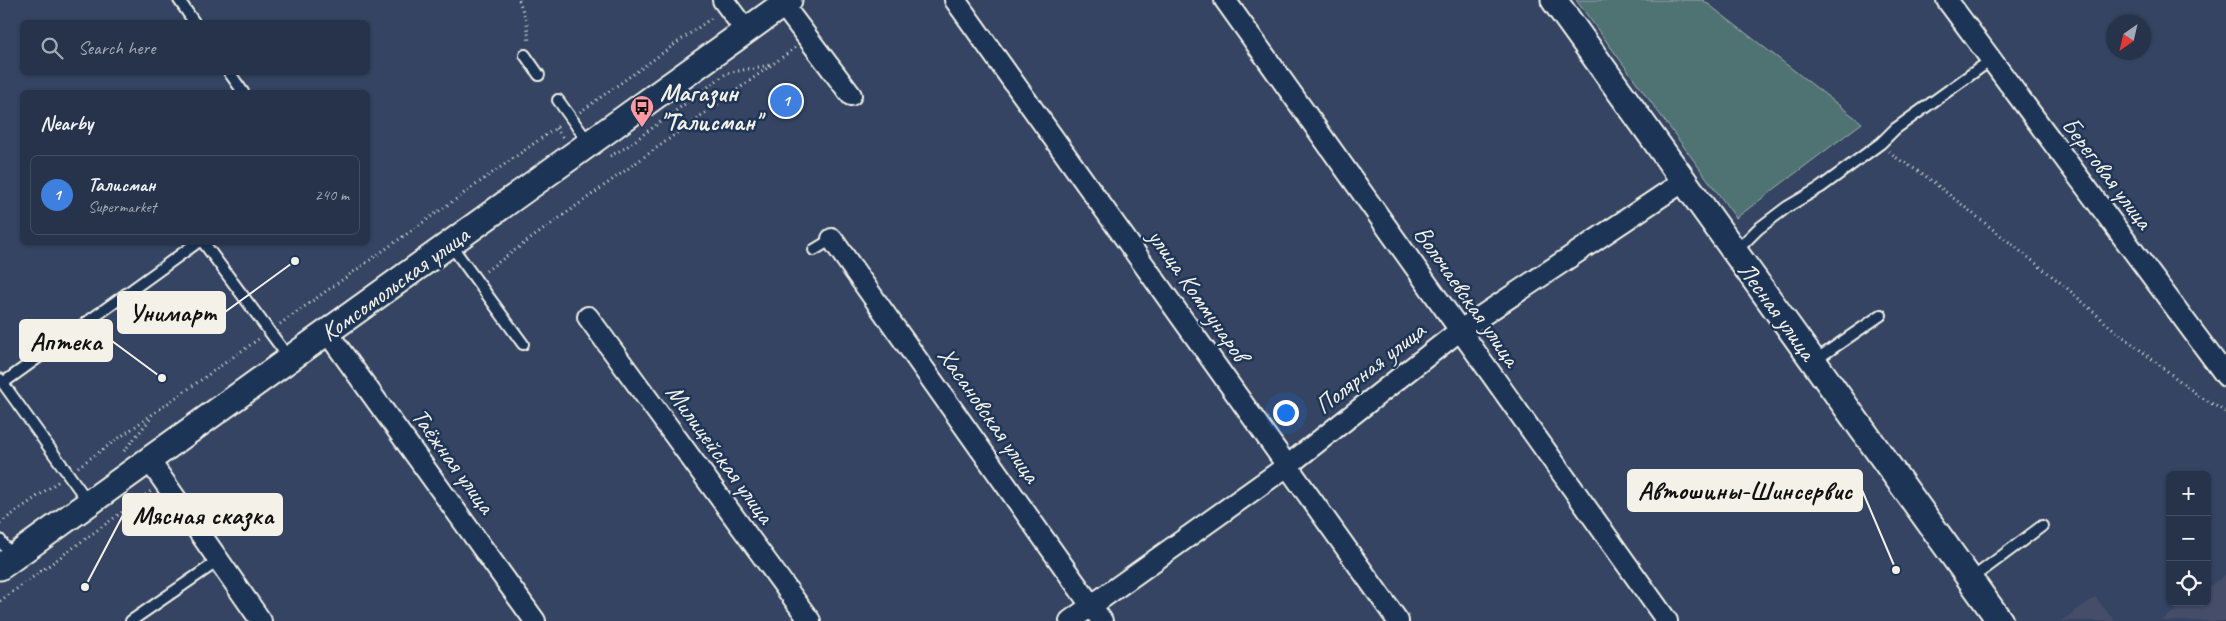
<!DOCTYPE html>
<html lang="en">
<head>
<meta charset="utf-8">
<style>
	body { margin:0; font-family:Caveat,sans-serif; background:#2f3b51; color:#f1f3f6 }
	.controls { position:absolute; right:15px; bottom:15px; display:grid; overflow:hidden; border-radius:8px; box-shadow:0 1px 4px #0004 }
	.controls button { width:45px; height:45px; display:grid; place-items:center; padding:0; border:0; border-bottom:1px solid #434e62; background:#27334a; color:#f1f3f6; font:25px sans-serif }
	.compass { position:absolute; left:2106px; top:15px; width:45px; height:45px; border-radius:50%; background:#27334a; box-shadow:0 1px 4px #0004; rotate:214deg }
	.you { position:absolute; left:1285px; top:412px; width:18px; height:18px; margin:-12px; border:4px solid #fff; border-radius:50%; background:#1a73e8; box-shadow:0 0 0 8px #1a73e833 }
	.badge { display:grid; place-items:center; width:32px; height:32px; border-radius:50%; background:#bca0f2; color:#fff; font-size:16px; font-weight:700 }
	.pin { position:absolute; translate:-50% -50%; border:2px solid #fff; box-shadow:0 1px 5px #0006 }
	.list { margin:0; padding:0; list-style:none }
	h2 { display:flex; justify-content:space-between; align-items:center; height:65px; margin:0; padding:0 20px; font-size:21px }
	h2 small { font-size:16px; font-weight:400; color:#a4aab5 }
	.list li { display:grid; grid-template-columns:32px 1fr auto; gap:15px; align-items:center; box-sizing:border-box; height:80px; margin:0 10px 10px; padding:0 10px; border:1px solid #434e62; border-radius:8px }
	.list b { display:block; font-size:19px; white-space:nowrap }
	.list p { margin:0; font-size:16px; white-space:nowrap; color:#a4aab5 }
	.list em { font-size:16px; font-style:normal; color:#a4aab5 }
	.icon { flex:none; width:28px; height:28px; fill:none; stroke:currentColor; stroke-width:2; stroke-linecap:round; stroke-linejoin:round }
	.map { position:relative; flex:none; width:2226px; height:621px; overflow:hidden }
	.search { position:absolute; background:#27334a; box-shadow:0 1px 4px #0004; left:20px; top:20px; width:350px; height:55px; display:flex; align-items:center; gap:12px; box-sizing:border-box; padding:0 18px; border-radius:8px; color:#a4aab5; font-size:19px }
	.panel { position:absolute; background:#27334a; box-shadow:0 1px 4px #0004; left:20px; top:90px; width:350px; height:155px; border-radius:8px }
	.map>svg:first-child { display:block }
</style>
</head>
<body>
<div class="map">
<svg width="2226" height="621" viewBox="0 0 2226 621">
	<rect width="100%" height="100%" fill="#344462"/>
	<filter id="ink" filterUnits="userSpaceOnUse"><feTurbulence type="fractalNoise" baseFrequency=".02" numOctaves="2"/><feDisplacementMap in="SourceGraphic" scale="10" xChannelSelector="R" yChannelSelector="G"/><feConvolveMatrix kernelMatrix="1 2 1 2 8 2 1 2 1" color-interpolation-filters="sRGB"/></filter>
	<g filter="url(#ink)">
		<!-- built -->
		<g fill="#444e69">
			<path d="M 2226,574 L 2226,621 L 2161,621 L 2187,602 L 2207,602 L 2207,588 Z"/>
			<path d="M 2095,597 L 2115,621 L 2061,621 L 2081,607 Z"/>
		</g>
		<!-- green -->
		<path fill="#507373" stroke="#a2b2ae" d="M 1576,0 L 1703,0 L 1862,123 L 1736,218 Z"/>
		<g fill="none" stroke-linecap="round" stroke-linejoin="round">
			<!-- service casing -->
			<g stroke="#f4f1e8" stroke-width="14">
				<g id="service">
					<path d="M 179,0 L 194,22"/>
					<path d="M 525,55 L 539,75"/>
					<path d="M 229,72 L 243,92"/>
					<path d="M 558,100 L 589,143"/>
					<path d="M 203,242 L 289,358"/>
					<path d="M 450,244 L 523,344"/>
					<path d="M 814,250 L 832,239"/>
					<path d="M 1735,252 L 1758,229 L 1787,207 L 1821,187 L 1881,143 L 1895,129 L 1991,60"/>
					<path d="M 1814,361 L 1881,315"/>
					<path d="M 0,379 L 89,503"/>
					<path d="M 3,383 L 198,242"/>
					<path d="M 0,540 L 12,557"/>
					<path d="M 1971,579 L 2042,526"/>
					<path d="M 131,621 L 218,561"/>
				</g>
			</g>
			<!-- minor casing -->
			<g stroke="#f4f1e8" stroke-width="24">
				<g id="minor">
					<path d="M 723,0 L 746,31"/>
					<path d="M 955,0 L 1398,621"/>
					<path d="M 1225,0 L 1667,621"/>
					<path d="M 1947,0 L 2226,376"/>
					<path d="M 783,5 L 851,95"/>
					<path d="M 832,239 L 1102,621"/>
					<path d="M 588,317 L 810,621"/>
					<path d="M 327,332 L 535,621"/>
					<path d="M 149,460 L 261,621"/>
					<path d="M 1070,621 L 1287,466 L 1459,331 L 1684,181"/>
				</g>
			</g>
			<!-- tertiary casing -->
			<g stroke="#f4f1e8" stroke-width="29">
				<g id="tertiary">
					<path d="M 1554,0 L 2000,621"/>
					<path d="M 0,567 L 789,0"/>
				</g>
			</g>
			<!-- path -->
			<g stroke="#f4f1e8" stroke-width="3" stroke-dasharray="1 4" stroke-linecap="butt">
				<path d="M 519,0 L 527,23 L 529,43"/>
				<path d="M 580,112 L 713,17"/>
				<path d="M 556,128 L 563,138"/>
				<path d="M 1889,151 L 1898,159 L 1923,174 L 2067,288 L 2107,324 L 2199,396 L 2226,412"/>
				<path d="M 610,156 L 625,148 L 727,73 L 770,65"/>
				<path d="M 486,271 L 795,48"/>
				<path d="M 280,324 L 560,125"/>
				<path d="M 124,451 L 152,417"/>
				<path d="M 78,467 L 260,338"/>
				<path d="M 0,523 L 59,481"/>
				<path d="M 0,601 L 151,491"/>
			</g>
			<!-- service -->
			<use href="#service" stroke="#1d3557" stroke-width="10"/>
			<!-- minor -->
			<use href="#minor" stroke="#1d3557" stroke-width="20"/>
			<!-- tertiary -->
			<use href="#tertiary" stroke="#1d3557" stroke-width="25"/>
		</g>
	</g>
	<!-- icons -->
	<defs>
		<g id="bus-pin" transform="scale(1.25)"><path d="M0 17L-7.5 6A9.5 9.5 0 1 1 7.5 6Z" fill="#ff9aa2" stroke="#1d3557"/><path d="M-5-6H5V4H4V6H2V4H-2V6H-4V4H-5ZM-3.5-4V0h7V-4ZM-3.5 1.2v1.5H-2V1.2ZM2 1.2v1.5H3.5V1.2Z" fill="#111"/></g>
	</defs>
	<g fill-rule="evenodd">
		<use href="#bus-pin" x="642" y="107"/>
	</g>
	<g text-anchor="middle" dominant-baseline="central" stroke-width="5" stroke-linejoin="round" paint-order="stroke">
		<!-- poi labels -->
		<g font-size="25" font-weight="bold" fill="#f4f1e8" stroke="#1d3557" text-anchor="start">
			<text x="660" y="93">Магазин<tspan x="660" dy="29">"Талисман"</tspan></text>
		</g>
		<!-- street labels -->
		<g font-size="25" fill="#f4f1e8" stroke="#1d3557">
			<text transform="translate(2107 173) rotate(53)">Береговая улица</text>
			<text transform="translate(395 284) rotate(-36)">Комсомольская улица</text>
			<text transform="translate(1198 295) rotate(55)">улица Коммунаров</text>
			<text transform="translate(1467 296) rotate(55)">Волочаевская улица</text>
			<text transform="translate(1777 311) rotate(54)">Лесная улица</text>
			<text transform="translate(1370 368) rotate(-38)">Полярная улица</text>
			<text transform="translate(989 415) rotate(55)">Хасановская улица</text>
			<text transform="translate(720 454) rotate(54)">Милицейская улица</text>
			<text transform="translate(453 461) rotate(54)">Таёжная улица</text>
		</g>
	</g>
	<!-- callouts -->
	<path fill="none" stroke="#f4f1e8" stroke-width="2" d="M295 261L225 312M162 378L112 341M1896 570L1862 490M85 587L123 515"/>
	<g fill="#f4f1e8" stroke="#1d3557" stroke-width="2">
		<circle cx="295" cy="261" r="5"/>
		<circle cx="162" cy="378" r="5"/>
		<circle cx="1896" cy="570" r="5"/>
		<circle cx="85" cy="587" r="5"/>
	</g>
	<g fill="#f4f1e8" stroke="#f4f1e8" stroke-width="2">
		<rect x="118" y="292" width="107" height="41" rx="5"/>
		<rect x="20" y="320" width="92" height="41" rx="5"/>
		<rect x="1628" y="470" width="234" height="41" rx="5"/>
		<rect x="123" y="494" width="159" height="41" rx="5"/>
	</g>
	<g font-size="26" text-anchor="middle" font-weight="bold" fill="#111">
		<text x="172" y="321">Унимарт</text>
		<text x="66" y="350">Аптека</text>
		<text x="1745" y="499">Автошины-Шинсервис</text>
		<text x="203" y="524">Мясная сказка</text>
	</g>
</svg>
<div class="controls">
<button>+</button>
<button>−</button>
<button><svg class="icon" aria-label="locate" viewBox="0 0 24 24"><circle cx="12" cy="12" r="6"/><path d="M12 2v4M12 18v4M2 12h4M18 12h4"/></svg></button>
</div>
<svg class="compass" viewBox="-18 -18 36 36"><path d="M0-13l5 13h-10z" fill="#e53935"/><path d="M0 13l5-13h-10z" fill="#a4aab5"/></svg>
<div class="you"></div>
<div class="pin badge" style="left:786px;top:101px;background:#3f7fe0">1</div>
<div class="search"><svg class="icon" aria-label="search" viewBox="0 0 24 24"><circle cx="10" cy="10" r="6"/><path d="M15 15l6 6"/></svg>Search here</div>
<section class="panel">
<h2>Nearby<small></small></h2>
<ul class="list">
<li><span class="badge" style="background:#3f7fe0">1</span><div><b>Талисман</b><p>Supermarket</p></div><em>240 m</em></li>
</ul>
</section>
</div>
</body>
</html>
